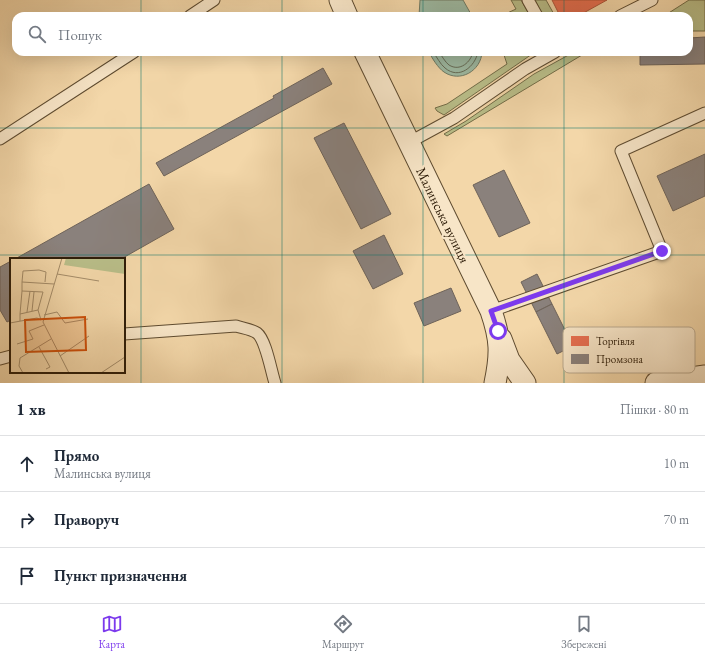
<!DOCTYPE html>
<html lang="uk">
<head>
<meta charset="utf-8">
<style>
	body { margin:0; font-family:"EB Garamond",serif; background:#f6f6f7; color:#1f2937 }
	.stop { position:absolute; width:12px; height:12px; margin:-9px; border:3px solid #7c3aed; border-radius:50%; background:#fff }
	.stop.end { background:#7c3aed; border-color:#fff; box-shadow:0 1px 4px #0008 }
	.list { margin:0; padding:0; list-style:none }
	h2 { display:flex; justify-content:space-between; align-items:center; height:52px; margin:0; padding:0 16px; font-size:17px }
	h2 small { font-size:13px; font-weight:400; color:#747a83 }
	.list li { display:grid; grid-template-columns:26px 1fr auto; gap:12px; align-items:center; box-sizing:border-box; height:56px; padding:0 16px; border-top:1px solid #e0e1e3 }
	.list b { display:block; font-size:15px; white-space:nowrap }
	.list p { margin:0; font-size:13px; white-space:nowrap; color:#747a83 }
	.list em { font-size:13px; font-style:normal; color:#747a83 }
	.icon { flex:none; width:22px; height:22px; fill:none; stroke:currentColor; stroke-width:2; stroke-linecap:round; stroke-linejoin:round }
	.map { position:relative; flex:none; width:705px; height:383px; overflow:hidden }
	.search { position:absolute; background:#fff; box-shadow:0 4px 16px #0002; left:12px; right:12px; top:12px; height:44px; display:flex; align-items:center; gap:10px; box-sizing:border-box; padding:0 14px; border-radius:12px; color:#747a83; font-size:15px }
	.sheet { height:220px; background:#fff }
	nav { display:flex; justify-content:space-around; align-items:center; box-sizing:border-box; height:56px; border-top:1px solid #e0e1e3; background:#fff; font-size:11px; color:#747a83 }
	nav a { display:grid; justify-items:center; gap:2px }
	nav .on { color:#7c3aed }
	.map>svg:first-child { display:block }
</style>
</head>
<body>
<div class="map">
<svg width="705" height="383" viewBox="0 0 705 383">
	<rect width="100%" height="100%" fill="#f3d7a9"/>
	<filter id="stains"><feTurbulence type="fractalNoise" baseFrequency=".005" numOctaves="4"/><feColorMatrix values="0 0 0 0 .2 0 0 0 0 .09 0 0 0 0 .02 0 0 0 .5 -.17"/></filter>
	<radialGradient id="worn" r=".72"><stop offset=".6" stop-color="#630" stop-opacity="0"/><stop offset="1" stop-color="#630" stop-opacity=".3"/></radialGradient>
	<!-- green -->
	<g fill="#b9be89" stroke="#736d48">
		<path d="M 511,0 L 521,0 L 530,16 L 501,16 L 516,9 Z"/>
		<path d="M 535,0 L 546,0 L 555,16 L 543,16 Z"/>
		<path d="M 689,0 L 705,0 L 705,31 L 689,31 L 689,16 L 664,16 Z"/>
		<path d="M 503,52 L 535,52 L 444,115 L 437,111 L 435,108 L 447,104 L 507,64 Z"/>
		<path d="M 574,52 L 587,52 L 447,136 L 444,134 L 466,121 L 534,74 Z"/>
	</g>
	<!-- water -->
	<g fill="#9dbaa3" stroke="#707b65">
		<path d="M 420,0 L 463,0 L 472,16 L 419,16 Z"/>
		<path d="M 429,52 L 482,52 C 481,71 460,83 444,72 C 438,68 432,58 429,52 Z"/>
	</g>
	<!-- shops -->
	<path fill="#e76f51" stroke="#af563b" d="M 552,0 L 607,0 L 578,16 L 560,16 Z"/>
	<!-- industry -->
	<g fill="#8a817c" stroke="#6e6359">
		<path d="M 705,37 L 705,64 L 640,65 L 640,52 L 689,52 L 689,38 Z"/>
		<path d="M 323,68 L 332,84 L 164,176 L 156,163 L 274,98 L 273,96 Z"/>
		<path d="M 344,123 L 391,214 L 361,229 L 314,138 Z"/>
		<path d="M 705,154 L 705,196 L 673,211 L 657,176 Z"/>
		<path d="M 504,170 L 530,223 L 499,237 L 473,185 Z"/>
		<path d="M 149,184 L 174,229 L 121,259 L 15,259 Z"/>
		<path d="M 384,235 L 403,274 L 373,289 L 353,251 Z"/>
		<path d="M 11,261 L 11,320 L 7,322 L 0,310 L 0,267 Z"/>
		<path d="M 537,274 L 552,304 L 536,312 L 521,282 Z"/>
		<path d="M 451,288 L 461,311 L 424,326 L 414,303 Z"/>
		<path d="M 552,304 L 573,346 L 557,354 L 536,312 Z"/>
	</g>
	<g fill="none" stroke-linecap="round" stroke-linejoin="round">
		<!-- shore -->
		<g stroke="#656b56" stroke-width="1">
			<path d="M 433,52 C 437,57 440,64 445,68 C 459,80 475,67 478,52"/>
			<path d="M 439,52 C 442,56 445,62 449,65 C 460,72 471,62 473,52"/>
		</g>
		<!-- service casing -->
		<g stroke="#5e4b30" stroke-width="13">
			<g id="service">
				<path d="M 528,0 L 537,16"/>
				<path d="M 190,16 L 214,0"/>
				<path d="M 620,16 L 652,0"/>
				<path d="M 0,139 L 134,52"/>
				<path d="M 408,143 L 454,118 L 525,69 L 555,52"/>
				<path d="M 491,311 L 662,251 L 621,151 L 705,113"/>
				<path d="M 124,334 L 236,326 C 242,328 251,329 257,333 C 266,340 271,371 275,383"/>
				<path d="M 0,359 L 11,356"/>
			</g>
		</g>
		<!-- minor casing -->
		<g stroke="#5e4b30" stroke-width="23">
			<g id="minor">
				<path d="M 340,0 L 347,16"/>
				<path d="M 365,52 L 491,311 C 501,340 501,354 495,383"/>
				<path d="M 501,339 L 509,360 L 525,383"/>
				<path d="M 656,383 L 705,376"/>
			</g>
		</g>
		<!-- service -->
		<use href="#service" stroke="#f7e5c7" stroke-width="11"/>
		<!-- minor -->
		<use href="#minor" stroke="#f7e5c7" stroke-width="21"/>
	</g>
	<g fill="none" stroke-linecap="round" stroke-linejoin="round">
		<!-- route -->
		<path stroke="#7c3aed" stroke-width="5" d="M 498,331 L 491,311 L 662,251"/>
	</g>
	<!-- grid -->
	<path fill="none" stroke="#0f766e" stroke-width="1" stroke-opacity="0.55" d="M 141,0 L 141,16M 282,0 L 282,16M 423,0 L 423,16M 564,0 L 564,16M 141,52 L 141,383M 282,52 L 282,383M 423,52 L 423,383M 564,52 L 564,383M 0,128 L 705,128M 0,255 L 705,255"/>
	<g text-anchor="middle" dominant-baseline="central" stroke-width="4" stroke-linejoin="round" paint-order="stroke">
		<!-- street labels -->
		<g font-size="14" fill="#2d1c08" stroke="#f7e5c7">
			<text transform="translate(443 215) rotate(64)">Малинська вулиця</text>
		</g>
	</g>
	<!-- overview -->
	<g transform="translate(10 258)">
		<rect width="115" height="115" fill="#f3d7a9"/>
		<path d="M 56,0 L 115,0 L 115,16 L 54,7 Z" fill="#b9be89"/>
		<path fill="none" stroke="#a48c69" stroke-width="1" d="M 52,0 L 33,64 L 59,115M 47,16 L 89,23M 12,24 L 13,13 L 29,12 L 36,14 L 35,24M 12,33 L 12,24 L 44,26M 22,53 L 24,34M 17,54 L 20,33M 10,56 L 12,33 L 33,34 L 28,52M 34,57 L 47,54 L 55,65 L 78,61M 10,63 L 10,56 L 28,52 L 31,62M 0,65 L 27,60 L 31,62M 7,86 L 23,81 L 19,73 L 34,67M 29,89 L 40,109 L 36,111M 50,98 L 79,78M 13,115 L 9,108 L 10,100 L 41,81M 91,115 L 115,99"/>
		<path fill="#cc500b" fill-opacity="0.15" stroke="#cc500b" stroke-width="2" d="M 75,59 L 76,92 L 16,94 L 15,62 Z"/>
		<rect width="115" height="115" fill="none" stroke="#2d1c08" stroke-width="2"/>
	</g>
	<!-- legend -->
	<rect x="563" y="327" width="132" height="46" rx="6" fill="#f7e5c7" stroke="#baa98e" stroke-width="1"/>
	<rect x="571" y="336" width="18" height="10" fill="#e76f51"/>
	<rect x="571" y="354" width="18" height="10" fill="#8a817c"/>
	<g font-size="11" fill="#2d1c08">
		<text x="596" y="345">Торгівля</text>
		<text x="596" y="363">Промзона</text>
	</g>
	<rect width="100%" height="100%" filter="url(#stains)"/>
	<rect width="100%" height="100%" fill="url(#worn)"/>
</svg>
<div class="stop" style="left:498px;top:331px"></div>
<div class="stop end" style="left:662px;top:251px"></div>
<div class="search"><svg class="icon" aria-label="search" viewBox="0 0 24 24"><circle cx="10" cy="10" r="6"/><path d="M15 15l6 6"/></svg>Пошук</div>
</div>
<section class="sheet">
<h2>1 хв<small>Пішки · 80 m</small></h2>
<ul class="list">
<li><svg class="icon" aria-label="ahead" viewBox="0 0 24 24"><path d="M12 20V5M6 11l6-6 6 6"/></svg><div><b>Прямо</b><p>Малинська вулиця</p></div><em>10 m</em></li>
<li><svg class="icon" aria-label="right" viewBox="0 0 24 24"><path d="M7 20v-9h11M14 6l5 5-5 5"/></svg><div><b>Праворуч</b></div><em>70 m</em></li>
<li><svg class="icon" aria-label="arrive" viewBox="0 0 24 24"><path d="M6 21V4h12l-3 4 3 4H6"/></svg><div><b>Пункт призначення</b></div></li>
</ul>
</section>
<nav>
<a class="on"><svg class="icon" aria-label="map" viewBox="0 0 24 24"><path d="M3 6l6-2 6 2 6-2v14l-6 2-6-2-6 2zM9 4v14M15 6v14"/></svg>Карта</a>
<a><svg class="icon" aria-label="directions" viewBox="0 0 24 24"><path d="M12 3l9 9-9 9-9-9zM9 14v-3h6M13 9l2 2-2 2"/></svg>Маршрут</a>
<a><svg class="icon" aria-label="saved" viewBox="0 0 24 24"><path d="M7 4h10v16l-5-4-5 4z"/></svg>Збережені</a>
</nav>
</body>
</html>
